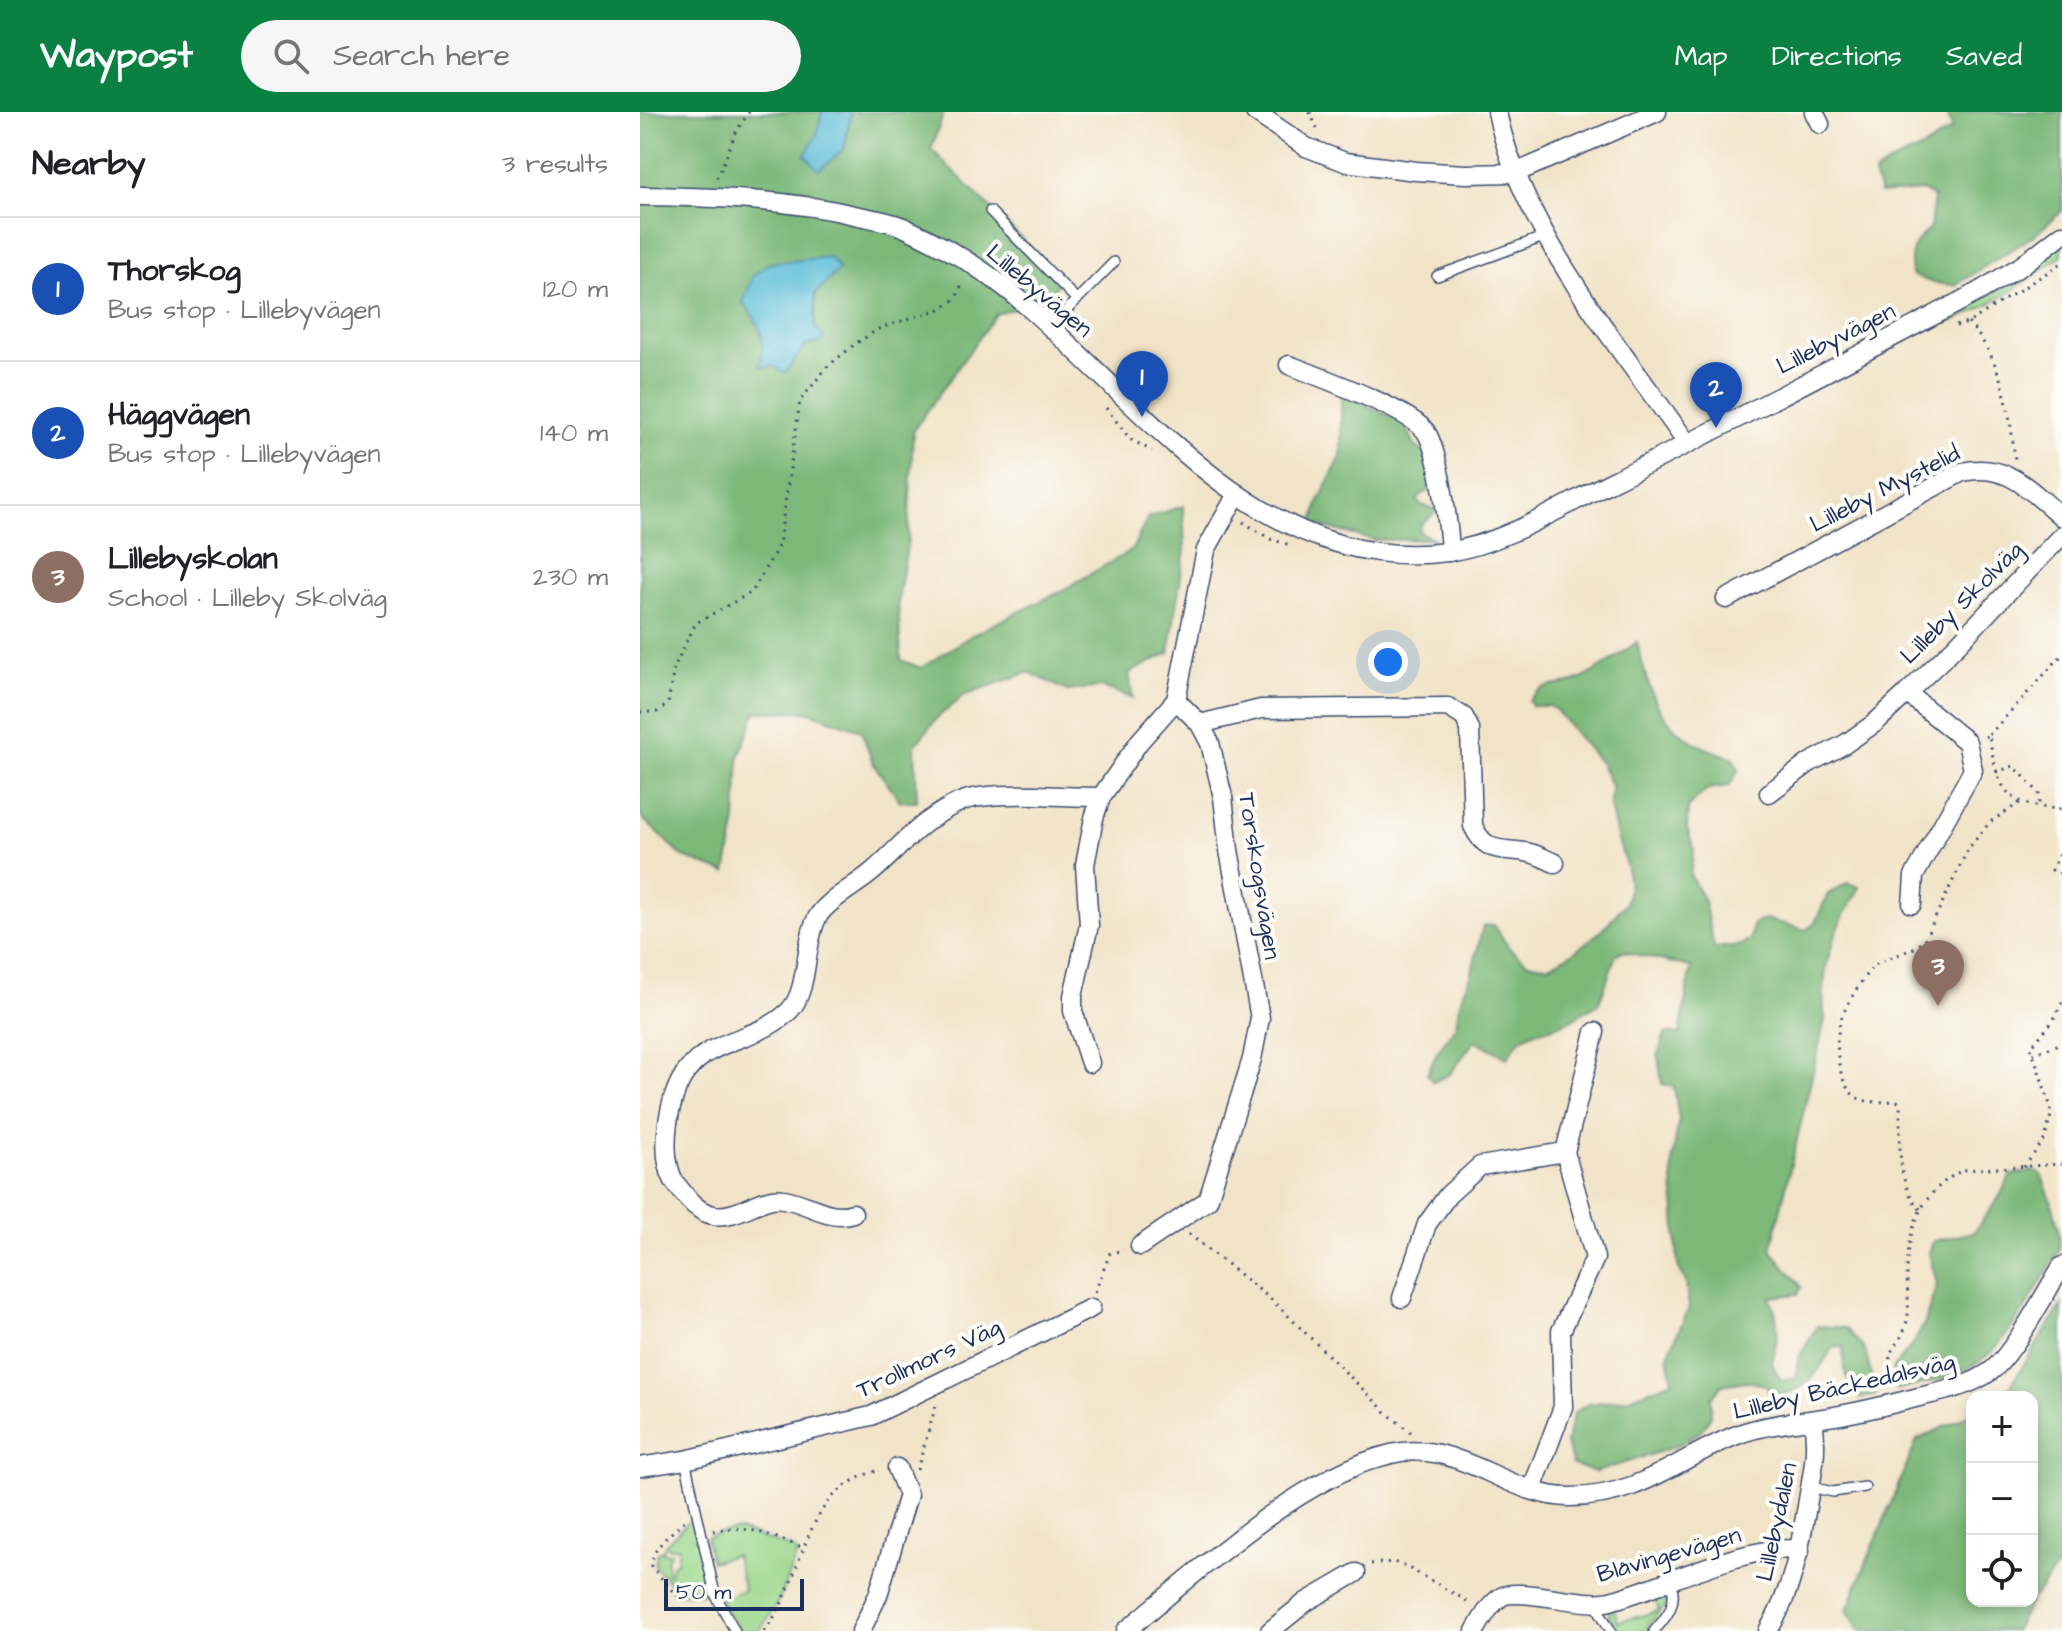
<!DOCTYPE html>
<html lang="en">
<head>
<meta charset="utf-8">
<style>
	body { margin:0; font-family:"Architects Daughter",sans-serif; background:#f6f6f6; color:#202124 }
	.controls { position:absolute; right:24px; bottom:24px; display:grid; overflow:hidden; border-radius:16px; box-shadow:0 4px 12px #0003 }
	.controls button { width:72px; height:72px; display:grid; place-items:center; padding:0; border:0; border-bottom:2px solid #e0e0e0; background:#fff; color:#202124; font:40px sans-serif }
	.scale { position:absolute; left:24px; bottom:20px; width:140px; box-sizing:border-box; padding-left:8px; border:4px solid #1b2f5e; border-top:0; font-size:22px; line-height:28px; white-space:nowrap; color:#1b2f5e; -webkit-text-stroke:6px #fdfcf7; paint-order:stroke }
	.you { position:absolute; left:748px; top:550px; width:28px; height:28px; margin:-20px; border:6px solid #fff; border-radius:50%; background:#1a73e8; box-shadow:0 0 0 12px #1a73e833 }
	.badge { display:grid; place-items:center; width:52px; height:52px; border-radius:50%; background:#0b8043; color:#fff; font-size:26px; font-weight:700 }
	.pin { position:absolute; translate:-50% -66px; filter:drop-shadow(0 2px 4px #0008) }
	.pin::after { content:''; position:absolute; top:42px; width:28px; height:24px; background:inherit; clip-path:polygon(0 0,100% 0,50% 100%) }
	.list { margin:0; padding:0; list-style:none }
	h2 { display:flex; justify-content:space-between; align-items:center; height:104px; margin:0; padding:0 32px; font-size:34px }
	h2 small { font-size:26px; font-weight:400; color:#757577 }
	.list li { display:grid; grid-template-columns:52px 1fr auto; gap:24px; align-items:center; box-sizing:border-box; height:144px; padding:0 32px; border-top:2px solid #e0e0e0 }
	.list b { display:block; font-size:30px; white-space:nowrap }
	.list p { margin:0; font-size:26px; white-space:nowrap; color:#757577 }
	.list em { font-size:26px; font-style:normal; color:#757577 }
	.icon { flex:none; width:44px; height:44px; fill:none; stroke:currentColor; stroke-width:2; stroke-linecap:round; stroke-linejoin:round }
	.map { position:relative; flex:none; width:1422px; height:1519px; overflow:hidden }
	header { display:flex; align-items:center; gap:48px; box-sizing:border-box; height:112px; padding:0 40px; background:#0b8043; color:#fff }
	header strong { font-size:38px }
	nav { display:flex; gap:44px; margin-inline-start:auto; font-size:28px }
	.search { width:560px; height:72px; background:#f6f6f6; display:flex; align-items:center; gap:20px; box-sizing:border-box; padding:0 28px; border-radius:44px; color:#757577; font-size:30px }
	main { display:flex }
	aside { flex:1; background:#fff }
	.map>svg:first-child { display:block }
</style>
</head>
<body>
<header>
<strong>Waypost</strong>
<div class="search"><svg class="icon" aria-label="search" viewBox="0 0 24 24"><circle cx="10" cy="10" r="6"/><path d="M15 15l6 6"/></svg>Search here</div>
<nav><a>Map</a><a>Directions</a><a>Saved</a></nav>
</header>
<main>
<aside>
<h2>Nearby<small>3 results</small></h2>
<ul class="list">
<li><span class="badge" style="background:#1a4fb4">1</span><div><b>Thorskog</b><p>Bus stop · Lillebyvägen</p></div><em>120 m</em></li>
<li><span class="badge" style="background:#1a4fb4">2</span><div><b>Häggvägen</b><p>Bus stop · Lillebyvägen</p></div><em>140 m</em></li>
<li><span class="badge" style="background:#8d6e63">3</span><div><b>Lillebyskolan</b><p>School · Lilleby Skolväg</p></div><em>230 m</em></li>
</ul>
</aside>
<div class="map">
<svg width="1422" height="1519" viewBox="0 0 1422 1519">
	<rect width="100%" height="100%" fill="#fdfcf7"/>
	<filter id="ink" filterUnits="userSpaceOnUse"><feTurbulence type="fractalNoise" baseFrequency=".0125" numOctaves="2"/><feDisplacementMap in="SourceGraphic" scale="16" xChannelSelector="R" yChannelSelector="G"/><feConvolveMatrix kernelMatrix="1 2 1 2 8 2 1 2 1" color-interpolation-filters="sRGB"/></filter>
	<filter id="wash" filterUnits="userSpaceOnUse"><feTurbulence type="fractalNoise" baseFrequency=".006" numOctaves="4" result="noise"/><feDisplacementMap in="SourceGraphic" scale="32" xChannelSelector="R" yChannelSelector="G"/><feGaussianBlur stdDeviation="1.8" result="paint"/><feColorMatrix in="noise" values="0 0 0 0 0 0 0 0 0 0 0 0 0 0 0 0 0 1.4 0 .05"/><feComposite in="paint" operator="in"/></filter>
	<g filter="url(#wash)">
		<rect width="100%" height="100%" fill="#f1e3c7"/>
		<!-- green -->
		<g fill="#9bd88d" stroke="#5b8476" stroke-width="2">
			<path d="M 1422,131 L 1422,143 C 1382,173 1335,206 1285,217 L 1371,171 Z"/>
			<path d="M 52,1409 L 56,1418 L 70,1482 L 40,1482 L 15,1454 L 17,1442 L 24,1436 L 23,1441 L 31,1441 L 27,1447 L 27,1461 L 29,1463 L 33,1451 L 37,1450 L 39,1435 L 29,1436 L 25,1433 L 48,1410 Z"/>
			<path d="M 99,1418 L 152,1436 L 157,1441 L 139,1488 L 119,1519 L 100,1519 L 80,1487 L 104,1478 L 95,1443 L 71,1450 L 66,1426 L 79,1421 Z"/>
			<path d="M 1011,1477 L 1027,1479 L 1029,1484 L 1028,1491 L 1003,1519 L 977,1519 L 970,1510 L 969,1499 L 973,1494 L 978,1510 L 1019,1499 Z"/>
		</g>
		<!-- forest -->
		<g fill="#7cb878" stroke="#4c746b" stroke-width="2" fill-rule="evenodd">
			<path d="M 0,0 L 182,0 L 178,23 L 165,43 L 204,37 L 211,0 L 304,0 L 291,37 L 422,167 L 404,188 L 356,202 L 273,319 L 268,428 L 258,489 L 261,548 L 281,556 L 332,523 L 419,480 L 492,438 L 508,405 L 543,394 L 545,438 L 529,541 L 489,561 L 493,586 L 462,575 L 427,579 L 389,560 L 324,583 L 297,606 L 275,633 L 277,689 L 260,689 L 233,651 L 221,618 L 167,599 L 116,600 L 99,645 L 96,709 L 86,761 L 43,745 L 0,704 ZM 199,157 L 175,182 L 175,215 L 179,231 L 166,233 L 145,261 L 133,253 L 120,254 L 124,233 L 119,209 Z"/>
			<path d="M 1307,0 L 1422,0 L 1422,99 L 1395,123 L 1315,173 L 1293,171 L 1272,163 C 1269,139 1272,133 1290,116 L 1294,85 L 1282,79 L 1240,82 L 1234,62 L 1249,51 L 1281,37 L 1312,17 Z"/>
			<path d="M 701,280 C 712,286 758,306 764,313 C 774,323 770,336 787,341 L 794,377 L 782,382 L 777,389 L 781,393 L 798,398 L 781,413 L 779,420 L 795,427 L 733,428 L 673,412 L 678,391 L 701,344 Z"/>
			<path d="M 997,530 C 1012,594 1024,626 1092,645 L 1099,658 L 1089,674 L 1067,677 L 1048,695 L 1047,716 L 1054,738 L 1050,763 L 1064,789 L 1074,836 L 1101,833 L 1110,828 L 1113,812 L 1125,807 L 1166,818 L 1175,811 L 1188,782 L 1208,771 L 1219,775 C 1216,786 1209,793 1204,803 C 1188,837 1180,869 1185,908 L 1131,1138 L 1162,1175 L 1158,1182 L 1130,1185 C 1141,1211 1138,1224 1132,1251 L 1141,1269 L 1155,1266 L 1158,1247 L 1177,1214 L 1206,1216 L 1225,1238 L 1236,1283 L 1220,1287 C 1205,1273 1204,1255 1203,1235 L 1192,1236 C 1175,1266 1167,1279 1131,1285 L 1126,1273 L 1106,1269 L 1082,1273 L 1071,1285 L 1071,1304 L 1060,1320 L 1034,1335 L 956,1360 L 933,1353 L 926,1331 L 934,1301 L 948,1292 L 987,1287 L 1033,1269 L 1028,1243 L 1049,1196 L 1046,1170 L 1038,1154 L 1032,1049 L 1039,1007 L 1034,975 L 1022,972 L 1018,943 L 1025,921 L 1040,922 L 1051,855 L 981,839 L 976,843 L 959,891 C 946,898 933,908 919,913 C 888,925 887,914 867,946 L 835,928 L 810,962 L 793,970 L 787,962 L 796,942 L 816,913 L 820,889 L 831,864 L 843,814 L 854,813 L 869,836 L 888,851 L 909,854 L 931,842 L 960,820 L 985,792 L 989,778 L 987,756 L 977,725 L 970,694 L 971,673 L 961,652 L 916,598 L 909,594 L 892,594 L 889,589 C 905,567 919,577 939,568 C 960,559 979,543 997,530 Z"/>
			<path d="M 1393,1059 L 1401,1062 C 1410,1085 1422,1114 1419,1139 C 1397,1174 1370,1232 1334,1253 C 1311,1266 1282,1272 1257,1278 L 1252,1257 L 1274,1231 L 1285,1210 L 1297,1171 L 1289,1141 L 1293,1129 L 1334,1120 L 1360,1084 L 1371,1063 Z"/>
			<path d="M 1422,1193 L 1422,1449 L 1392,1487 L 1392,1285 L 1363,1285 Z"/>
			<path d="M 1332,1301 L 1332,1489 L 1391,1489 L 1374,1519 L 1220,1519 L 1207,1498 L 1277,1328 Z"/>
		</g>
		<!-- water -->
		<g fill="#5abdd8" stroke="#3a769b" stroke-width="2">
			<path d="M 182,0 L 211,0 L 204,37 L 179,58 L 165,43 L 177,23 Z"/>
			<path d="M 190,145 L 199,157 L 175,182 L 175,215 L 184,226 L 180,231 L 166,233 L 145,261 L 133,254 L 120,255 C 125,225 123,214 103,191 L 113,164 L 129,151 Z"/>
		</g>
	</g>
	<g filter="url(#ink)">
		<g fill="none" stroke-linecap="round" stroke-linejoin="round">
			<!-- service casing -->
			<g stroke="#3b4a6e" stroke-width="12">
				<g id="service">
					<path d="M 350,99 L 437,188"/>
					<path d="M 797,164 L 906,124"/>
					<path d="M 409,216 L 474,150"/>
					<path d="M 45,1348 L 75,1482 L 95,1519"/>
					<path d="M 1170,1375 L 1193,1380 L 1225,1375"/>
					<path d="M 954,1490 L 971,1519"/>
					<path d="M 1014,1519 C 1028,1504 1039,1489 1030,1468"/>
				</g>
			</g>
			<!-- minor casing -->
			<g stroke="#3b4a6e" stroke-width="21">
				<g id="minor">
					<path d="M 615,0 L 666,35 L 705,50 L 776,59 L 826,62 L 875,61 L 1017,0"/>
					<path d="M 857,0 C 881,117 979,234 1047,331"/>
					<path d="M 1174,0 L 1180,12"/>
					<path d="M 0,84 C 73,85 147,87 219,104 C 233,107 249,109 263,115 C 299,131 335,152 367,177 C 497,282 616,465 807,440 C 863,432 917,397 967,372 C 1092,311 1215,245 1338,180 L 1381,154 L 1422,122"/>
					<path d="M 649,253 C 677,264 771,298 786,320 C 799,339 809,415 810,440"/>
					<path d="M 1086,487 L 1322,360 C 1368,350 1389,378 1422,405"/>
					<path d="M 560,612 L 621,597 L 808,595 L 824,605 L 830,617 L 833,714 C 847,744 863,735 890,741 C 899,743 907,748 915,751"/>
					<path d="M 1129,681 L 1169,651 L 1205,632 L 1235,611 L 1267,581"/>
					<path d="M 1272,792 L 1274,764 L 1333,658 L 1327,630 L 1267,581 L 1315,535 L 1422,423"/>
					<path d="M 450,951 L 433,899 L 433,884 L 449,813 L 445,753 L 454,706 L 461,685"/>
					<path d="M 213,1101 C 189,1109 169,1091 144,1087 C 120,1083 99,1107 74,1103 C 65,1102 55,1095 49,1088 C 44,1082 38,1075 34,1069 C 19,1042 28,982 47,959 C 74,924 120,929 150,898 C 169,878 164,831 177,806 C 186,789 217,773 232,760 C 252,743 270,721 291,707 C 305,697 323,686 340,685 C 379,680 422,685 461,685 L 499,630 L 536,588 L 566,438 L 597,382"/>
					<path d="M 500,1134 L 568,1088 L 612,947 L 620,906 L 589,738 L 583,685 L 570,631 L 560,612 L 536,588"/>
					<path d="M 762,1186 L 787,1112 L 808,1083 L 840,1054 L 925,1040"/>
					<path d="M 0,1355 L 45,1348 L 231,1304 L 451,1196"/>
					<path d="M 892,1377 L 923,1295 L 921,1219 L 955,1146 L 925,1040 L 955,920"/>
					<path d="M 221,1519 L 238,1483 L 268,1383 L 257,1356"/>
					<path d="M 486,1519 C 556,1460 663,1363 751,1342 C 819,1326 869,1386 931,1385 C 1004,1385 1043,1341 1105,1320 C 1133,1311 1160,1310 1189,1305 C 1220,1300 1252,1292 1283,1284 C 1306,1279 1332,1273 1351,1259 C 1374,1241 1405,1181 1422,1154"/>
					<path d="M 630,1519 L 666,1490 L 716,1461"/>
					<path d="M 835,1519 C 842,1507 849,1493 861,1485 C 877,1474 943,1496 970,1489 C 1024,1475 1107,1431 1160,1438"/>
					<path d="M 1128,1519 C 1153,1478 1160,1435 1168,1388 C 1173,1358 1178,1338 1173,1308"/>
				</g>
			</g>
			<!-- path -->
			<g stroke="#3b4a6e" stroke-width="3" stroke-dasharray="2 6" stroke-linecap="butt">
				<path d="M 670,0 L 678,19"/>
				<path d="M 77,66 L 97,18 L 109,0"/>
				<path d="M 1328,211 C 1363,247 1370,300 1375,348"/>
				<path d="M 1316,214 L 1328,211 L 1422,151"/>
				<path d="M 466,296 L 490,327 L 512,339"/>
				<path d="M 603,410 L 630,427 L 650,433"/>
				<path d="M 0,600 L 17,600 L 28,592 L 34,555 L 56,511 L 112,480 L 139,433 L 160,289 L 187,255 L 215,232 L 240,216 L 300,197 L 316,187 L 323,169"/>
				<path d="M 1349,623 L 1422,543"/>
				<path d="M 1345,625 L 1349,623 C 1358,677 1363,694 1422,697"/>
				<path d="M 1356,660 L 1374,654 L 1399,681 L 1399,696"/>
				<path d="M 1422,735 L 1412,758 L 1422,762"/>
				<path d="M 1393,942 L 1422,931"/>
				<path d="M 1384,1055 L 1405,1027 L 1412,999 L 1391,935 L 1413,909 L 1422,890"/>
				<path d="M 1280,1097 C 1254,1068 1261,1028 1260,992 L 1257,989 C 1246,989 1231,992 1220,987 C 1196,977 1194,928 1201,907 C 1206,894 1221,868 1230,858 C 1239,846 1268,843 1284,829 L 1328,737 L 1350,710 L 1381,690"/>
				<path d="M 549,1122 L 632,1188 L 749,1303 L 773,1322"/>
				<path d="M 455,1180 L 470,1141 L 484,1138"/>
				<path d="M 1252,1271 C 1243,1229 1260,1240 1267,1209 C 1270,1196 1267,1179 1267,1166 C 1267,1119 1278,1081 1323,1058 L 1422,1052"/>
				<path d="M 277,1358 L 296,1293"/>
				<path d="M 44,1409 C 31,1422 12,1435 11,1454 L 36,1483 L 61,1486"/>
				<path d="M 73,1419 C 107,1411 130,1424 162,1435"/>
				<path d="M 731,1452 L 753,1450 L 763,1453 L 829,1490"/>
				<path d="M 124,1519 C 169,1464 157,1378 241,1358"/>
			</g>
			<!-- service -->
			<use href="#service" stroke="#fff" stroke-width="9"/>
			<!-- minor -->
			<use href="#minor" stroke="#fff" stroke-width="18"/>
		</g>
	</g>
	<g text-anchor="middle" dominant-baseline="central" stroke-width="8" stroke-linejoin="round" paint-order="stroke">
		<!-- street labels -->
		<g font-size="24" fill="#1b2f5e" stroke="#fdfcf7">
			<text transform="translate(399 179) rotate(40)">Lillebyvägen</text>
			<text transform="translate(1196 227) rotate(-27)">Lillebyvägen</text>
			<text transform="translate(1245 377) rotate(-27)">Lilleby Mystelid</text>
			<text transform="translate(1322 491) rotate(-45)">Lilleby Skolväg</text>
			<text transform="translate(619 764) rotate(81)">Torskogsvägen</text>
			<text transform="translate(289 1247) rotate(-25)">Trollmors Väg</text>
			<text transform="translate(1204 1275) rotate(-13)">Lilleby Bäckedalsväg</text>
			<text transform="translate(1137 1410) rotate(-78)">Lillebydalen</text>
			<text transform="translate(1029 1443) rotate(-16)">Blåvingevägen</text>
		</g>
	</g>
</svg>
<div class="controls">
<button>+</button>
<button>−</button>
<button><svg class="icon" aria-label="locate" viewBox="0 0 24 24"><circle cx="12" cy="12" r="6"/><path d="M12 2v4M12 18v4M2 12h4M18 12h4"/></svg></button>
</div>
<div class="scale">50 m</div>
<div class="you"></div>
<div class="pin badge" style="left:502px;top:305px;background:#1a4fb4">1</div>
<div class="pin badge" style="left:1076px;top:316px;background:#1a4fb4">2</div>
<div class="pin badge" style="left:1298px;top:894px;background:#8d6e63">3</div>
</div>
</main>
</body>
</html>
